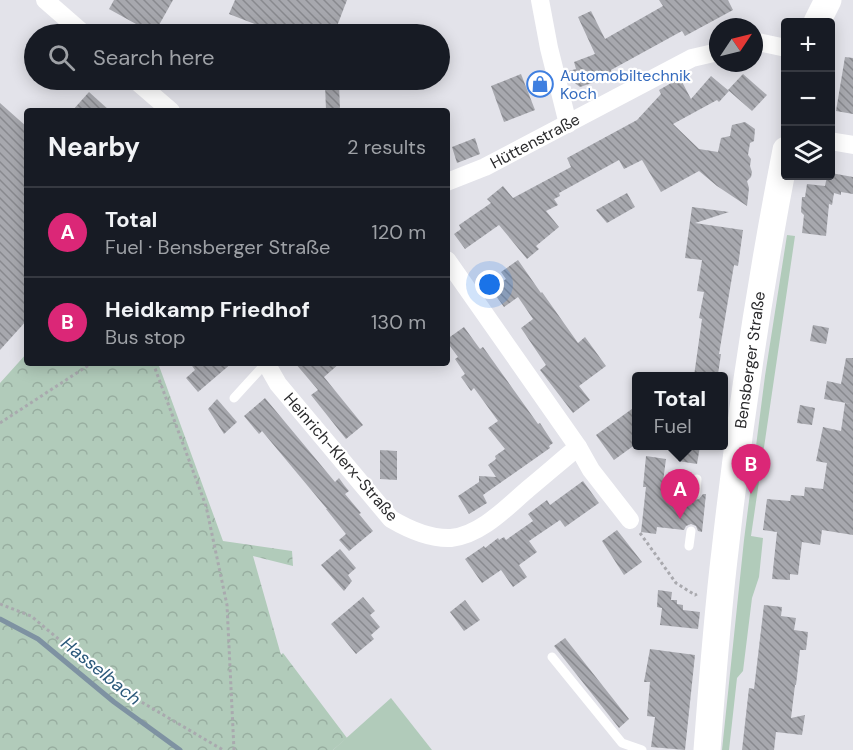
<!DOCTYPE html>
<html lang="en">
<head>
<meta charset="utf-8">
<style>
	body { margin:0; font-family:"DM Sans",sans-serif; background:#20242c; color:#f1f3f6 }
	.controls { position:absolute; right:18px; top:18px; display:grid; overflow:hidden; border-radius:6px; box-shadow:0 3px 15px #0003 }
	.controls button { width:54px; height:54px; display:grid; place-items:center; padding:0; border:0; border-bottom:2px solid #363941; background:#171b24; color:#f1f3f6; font:30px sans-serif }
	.compass { position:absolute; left:709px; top:18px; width:54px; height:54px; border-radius:50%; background:#171b24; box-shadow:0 3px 15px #0003; rotate:55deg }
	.you { position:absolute; left:490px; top:285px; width:21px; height:21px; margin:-15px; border:4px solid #fff; border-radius:50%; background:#1a73e8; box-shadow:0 0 0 9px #1a73e833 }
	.badge { display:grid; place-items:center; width:39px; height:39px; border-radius:50%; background:#db2777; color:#fff; font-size:20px; font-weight:700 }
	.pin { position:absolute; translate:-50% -50px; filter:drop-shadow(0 2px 3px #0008) }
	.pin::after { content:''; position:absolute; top:32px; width:21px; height:18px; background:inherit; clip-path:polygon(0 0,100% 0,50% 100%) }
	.popup { position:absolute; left:632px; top:372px; width:96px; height:78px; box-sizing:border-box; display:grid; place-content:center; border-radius:6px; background:#171b24; filter:drop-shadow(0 2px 4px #0005); font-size:20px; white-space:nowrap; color:#9ea1a6 }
	.popup b { font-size:22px; color:#f1f3f6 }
	.popup::after { content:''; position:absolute; left:50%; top:100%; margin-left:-12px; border:12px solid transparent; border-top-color:#171b24 }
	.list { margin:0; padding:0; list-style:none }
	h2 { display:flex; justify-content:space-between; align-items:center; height:78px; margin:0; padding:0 24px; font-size:26px }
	h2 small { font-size:20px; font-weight:400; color:#9ea1a6 }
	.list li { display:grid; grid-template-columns:39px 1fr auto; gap:18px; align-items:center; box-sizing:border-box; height:90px; padding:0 24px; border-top:2px solid #363941 }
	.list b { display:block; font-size:22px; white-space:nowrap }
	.list p { margin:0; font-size:20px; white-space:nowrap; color:#9ea1a6 }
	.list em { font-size:20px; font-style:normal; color:#9ea1a6 }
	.icon { flex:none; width:33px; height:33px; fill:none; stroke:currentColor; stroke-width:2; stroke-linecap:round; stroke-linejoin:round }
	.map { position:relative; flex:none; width:853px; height:750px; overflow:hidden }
	.search { position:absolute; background:#171b24; box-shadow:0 3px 15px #0003; left:24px; top:24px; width:426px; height:66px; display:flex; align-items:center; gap:15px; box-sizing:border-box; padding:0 21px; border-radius:33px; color:#9ea1a6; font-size:22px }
	.panel { position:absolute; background:#171b24; box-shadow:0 3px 15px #0003; left:24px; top:108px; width:426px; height:258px; border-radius:6px }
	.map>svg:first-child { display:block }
</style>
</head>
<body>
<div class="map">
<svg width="853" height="750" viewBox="0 0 853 750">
	<defs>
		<pattern id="forest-crowns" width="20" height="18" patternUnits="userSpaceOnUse" patternTransform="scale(1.5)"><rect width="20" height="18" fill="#b1cbba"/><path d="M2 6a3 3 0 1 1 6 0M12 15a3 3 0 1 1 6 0" fill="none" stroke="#98aea0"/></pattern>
		<pattern id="building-back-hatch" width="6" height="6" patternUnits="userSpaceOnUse" patternTransform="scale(1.5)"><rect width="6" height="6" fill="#a7a8ae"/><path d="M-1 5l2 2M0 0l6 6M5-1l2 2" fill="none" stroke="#88898e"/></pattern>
	</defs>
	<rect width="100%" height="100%" fill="#e3e3ea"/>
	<!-- green -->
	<g fill="#b1cbba">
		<path d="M 787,235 L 795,236 L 751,536 L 763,538 L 759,577 L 752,598 L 743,671 L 737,678 L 729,750 L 722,750 L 744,540 L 765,376 Z"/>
		<path d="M 391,698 L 432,750 L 333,750 Z"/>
	</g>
	<!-- forest -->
	<path fill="url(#forest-crowns)" d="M 27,353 L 27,363 L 158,363 L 223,541 L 292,551 L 293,566 L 253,556 L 281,655 L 283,653 L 347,738 L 333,750 L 0,750 L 0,383 Z"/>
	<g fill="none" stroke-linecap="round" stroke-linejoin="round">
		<!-- stream -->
		<path stroke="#7e92a2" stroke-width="5" d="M 0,619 L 38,639 L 114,702 L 180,750"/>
	</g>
	<!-- building -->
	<g fill="url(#building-back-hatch)">
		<path d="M 114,0 L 173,0 L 154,34 L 109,9 Z"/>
		<path d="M 235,0 L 347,0 L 334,34 L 281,34 L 229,14 Z"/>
		<path d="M 659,0 L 728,0 L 733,10 L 685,36 L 682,31 L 611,70 L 613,76 L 580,87 L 572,81 L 569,71 L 576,69 L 574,62 L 595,54 L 578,17 L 591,11 L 605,39 L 663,6 Z"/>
		<path d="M 845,57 L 853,58 L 853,114 L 836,111 Z"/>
		<path d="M 521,74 L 535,110 L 504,122 L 491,86 Z"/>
		<path d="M 743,74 L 767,95 L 752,111 L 728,90 Z"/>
		<path d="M 711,76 L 729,91 L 719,102 L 717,100 L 673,124 L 699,149 L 718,152 L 721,138 L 730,136 L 732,125 L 745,122 L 755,129 L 754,141 L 750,143 L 748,155 L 751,159 L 750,166 L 752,172 L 751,177 L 747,181 L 749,188 L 747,206 L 717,186 L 699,171 L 661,192 L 642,160 L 624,169 L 619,160 L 559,193 L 560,196 L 554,199 L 558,205 L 546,211 L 559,227 L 536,246 L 539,249 L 527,259 L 499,225 L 465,249 L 454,234 L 461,229 L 459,225 L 491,203 L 487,199 L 503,186 L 513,198 L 571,167 L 567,158 L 637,120 L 661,94 L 659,90 L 680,78 L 691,99 Z"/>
		<path d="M 325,83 L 339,83 L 340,111 L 326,111 Z"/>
		<path d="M 89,92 L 110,111 L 72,111 Z"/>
		<path d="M 0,103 L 27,127 L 27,320 L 0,350 Z"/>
		<path d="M 475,138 L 480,154 L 457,163 L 452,147 Z"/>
		<path d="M 831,173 L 853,177 L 853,194 L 841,192 L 841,195 L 834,193 L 832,205 L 829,204 L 826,236 L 802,233 L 804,215 L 801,212 L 802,197 L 805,197 L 807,184 L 825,186 L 827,176 L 831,176 Z"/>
		<path d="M 627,193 L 635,207 L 607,223 L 596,210 Z"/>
		<path d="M 692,207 L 729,212 L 695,223 L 743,230 L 738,266 L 734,265 L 719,354 L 721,354 L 718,374 L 716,373 L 715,376 L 694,376 L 702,319 L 699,318 L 704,292 L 697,291 L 702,260 L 685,258 Z"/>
		<path d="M 518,260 L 541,293 L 542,292 L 578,343 L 585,337 L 606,366 L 579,386 L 590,400 L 573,413 L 540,370 L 546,365 L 521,328 L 533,319 L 518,297 L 504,307 L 491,289 L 506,279 L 501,272 Z"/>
		<path d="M 813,325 L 829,328 L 826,344 L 810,341 Z"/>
		<path d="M 464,327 L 480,349 L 483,347 L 538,424 L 540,423 L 553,443 L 549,446 L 550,448 L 483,495 L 487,503 L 469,514 L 458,496 L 479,482 L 479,476 L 496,477 L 488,465 L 496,459 L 495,456 L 505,449 L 488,428 L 498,421 L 474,388 L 471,391 L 461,377 L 465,374 L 455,359 L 458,357 L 447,342 L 447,339 Z"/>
		<path d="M 846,358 L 853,358 L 853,535 L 822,530 L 820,545 L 802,542 L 798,575 L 790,574 L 790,580 L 772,579 L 777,532 L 763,530 L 767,499 L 790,501 L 791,495 L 804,496 L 805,487 L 823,489 L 827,463 L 816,461 L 823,427 L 841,431 L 845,403 L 852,404 L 824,399 L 827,381 L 841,384 Z"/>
		<path d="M 190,363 L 232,363 L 198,392 L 186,378 L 195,370 Z"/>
		<path d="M 295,363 L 340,363 L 324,377 L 363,425 L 346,439 L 311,395 L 318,390 Z"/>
		<path d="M 265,398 L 335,482 L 339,478 L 344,485 L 349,491 L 345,494 L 361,513 L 359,514 L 373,531 L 349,551 L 339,540 L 346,534 L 326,509 L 327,509 L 262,431 L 259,434 L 244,416 Z"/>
		<path d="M 217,399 L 237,422 L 224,434 L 208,409 Z"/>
		<path d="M 800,405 L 815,408 L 812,425 L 797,423 Z"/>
		<path d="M 636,406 L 636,444 L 614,460 L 596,435 Z"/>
		<path d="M 680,446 L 700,446 L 697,464 L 678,461 Z"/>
		<path d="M 380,450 L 397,451 L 397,480 L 380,479 Z"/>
		<path d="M 646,456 L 666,459 L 662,489 L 689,492 L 690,496 L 695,500 L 699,499 L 703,494 L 706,494 L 702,532 L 698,531 L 696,526 L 691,524 L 686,526 L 684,530 L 657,527 L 656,534 L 641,532 L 646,487 L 643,487 Z"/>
		<path d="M 583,481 L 599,503 L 565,527 L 560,520 L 529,541 L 537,552 L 519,565 L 527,577 L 513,587 L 501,570 L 482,583 L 465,559 L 484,546 L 485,548 L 498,538 L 499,540 L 504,537 L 506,540 L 533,521 L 528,514 L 547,500 L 550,505 Z"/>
		<path d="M 617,530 L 642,562 L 624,575 L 602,541 Z"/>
		<path d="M 340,549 L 356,568 L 348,575 L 352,581 L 344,591 L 321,565 Z"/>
		<path d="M 658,590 L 672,592 L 671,600 L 677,600 L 677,604 L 683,605 L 683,610 L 700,612 L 698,629 L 660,625 L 662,608 L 657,607 Z"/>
		<path d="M 363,597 L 375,611 L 370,615 L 380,627 L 371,635 L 374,639 L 356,654 L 331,624 Z"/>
		<path d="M 465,600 L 480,620 L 464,631 L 450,612 Z"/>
		<path d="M 764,605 L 782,607 L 781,616 L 796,618 L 794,630 L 808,632 L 806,650 L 800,650 L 796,685 L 795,685 L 791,718 L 805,715 L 802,735 L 776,732 L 774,750 L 742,750 L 749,688 L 754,689 Z"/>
		<path d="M 565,638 L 629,719 L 619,728 L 554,646 Z"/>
		<path d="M 650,649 L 695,655 L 685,750 L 651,747 L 655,717 L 647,716 L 650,682 L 644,682 Z"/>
	</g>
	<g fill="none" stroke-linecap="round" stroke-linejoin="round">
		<!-- path -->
		<g stroke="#a9a9ae" stroke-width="3" stroke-dasharray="3 3" stroke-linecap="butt">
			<path d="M 153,363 L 206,506 L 227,605 L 234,750"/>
			<path d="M 0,423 L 92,363"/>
			<path d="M 640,533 L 676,583 L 695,595 L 697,594"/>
			<path d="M 0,604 L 31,616 L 116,687 L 223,750"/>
		</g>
		<!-- lane -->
		<g stroke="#fff" stroke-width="9">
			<path d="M 234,398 L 266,363"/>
			<path d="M 696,493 L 697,479"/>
			<path d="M 689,546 L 691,531"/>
			<path d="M 552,657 L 622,743 L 642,750"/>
		</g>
		<!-- street -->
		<g stroke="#fff" stroke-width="18">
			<path d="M 45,0 L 84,34"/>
			<path d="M 540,0 L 549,48 L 568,124"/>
			<path d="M 754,43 L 758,42 L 786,48"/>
			<path d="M 135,80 L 171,111"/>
			<path d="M 830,141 L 853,145"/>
			<path d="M 447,182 L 485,167 L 692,58 L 718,52"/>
			<path d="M 447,260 L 578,447 L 591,470 L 630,520"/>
			<path d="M 266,363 L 278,384 L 391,519 C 408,529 430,539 451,538 C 481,535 507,507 528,489 C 545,475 561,461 578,447"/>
		</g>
		<!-- secondary -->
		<g stroke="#fff" stroke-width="27">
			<path d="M 817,22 L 828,0"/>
			<path d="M 707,750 C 712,684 717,617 725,551 C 740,416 760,283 786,150"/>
		</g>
	</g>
	<!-- icons -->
	<defs>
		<g id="shop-ring" transform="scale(1.35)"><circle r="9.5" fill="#fff" stroke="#3f7fe0" stroke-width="1.5"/><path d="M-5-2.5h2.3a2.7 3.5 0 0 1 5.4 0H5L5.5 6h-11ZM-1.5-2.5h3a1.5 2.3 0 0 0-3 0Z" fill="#3f7fe0"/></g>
	</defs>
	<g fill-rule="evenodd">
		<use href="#shop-ring" x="540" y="84"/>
	</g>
	<g text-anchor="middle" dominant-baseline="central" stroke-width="4.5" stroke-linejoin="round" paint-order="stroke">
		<!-- shop labels -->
		<g font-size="16" fill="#366cbe" stroke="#fff" text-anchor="start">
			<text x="560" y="75">Automobiltechnik<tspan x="560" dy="18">Koch</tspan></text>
		</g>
		<!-- street labels -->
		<g font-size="16" fill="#2a2a2c" stroke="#fff">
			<text transform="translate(535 141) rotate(-28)">Hüttenstraße</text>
			<text transform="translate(750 360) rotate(-82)">Bensberger Straße</text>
			<text transform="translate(341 457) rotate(49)">Heinrich-Klerx-Straße</text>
		</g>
		<!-- water labels -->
		<g font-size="18" font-style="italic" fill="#2c597b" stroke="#fff">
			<text transform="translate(101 671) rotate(39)">Hasselbach</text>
		</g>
	</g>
</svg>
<div class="controls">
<button>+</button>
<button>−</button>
<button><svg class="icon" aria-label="layers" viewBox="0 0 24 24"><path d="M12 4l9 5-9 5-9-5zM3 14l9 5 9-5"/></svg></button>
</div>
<svg class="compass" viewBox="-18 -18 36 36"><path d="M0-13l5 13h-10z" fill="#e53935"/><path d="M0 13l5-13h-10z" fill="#9ea1a6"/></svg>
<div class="you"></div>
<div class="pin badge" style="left:680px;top:519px">A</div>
<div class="popup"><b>Total</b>Fuel</div>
<div class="pin badge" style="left:751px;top:494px">B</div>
<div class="search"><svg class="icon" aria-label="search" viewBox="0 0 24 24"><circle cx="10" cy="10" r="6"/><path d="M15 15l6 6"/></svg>Search here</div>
<section class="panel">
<h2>Nearby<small>2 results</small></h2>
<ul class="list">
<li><span class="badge">A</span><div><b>Total</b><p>Fuel · Bensberger Straße</p></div><em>120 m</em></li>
<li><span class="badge">B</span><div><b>Heidkamp Friedhof</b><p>Bus stop</p></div><em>130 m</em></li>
</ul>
</section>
</div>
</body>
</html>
